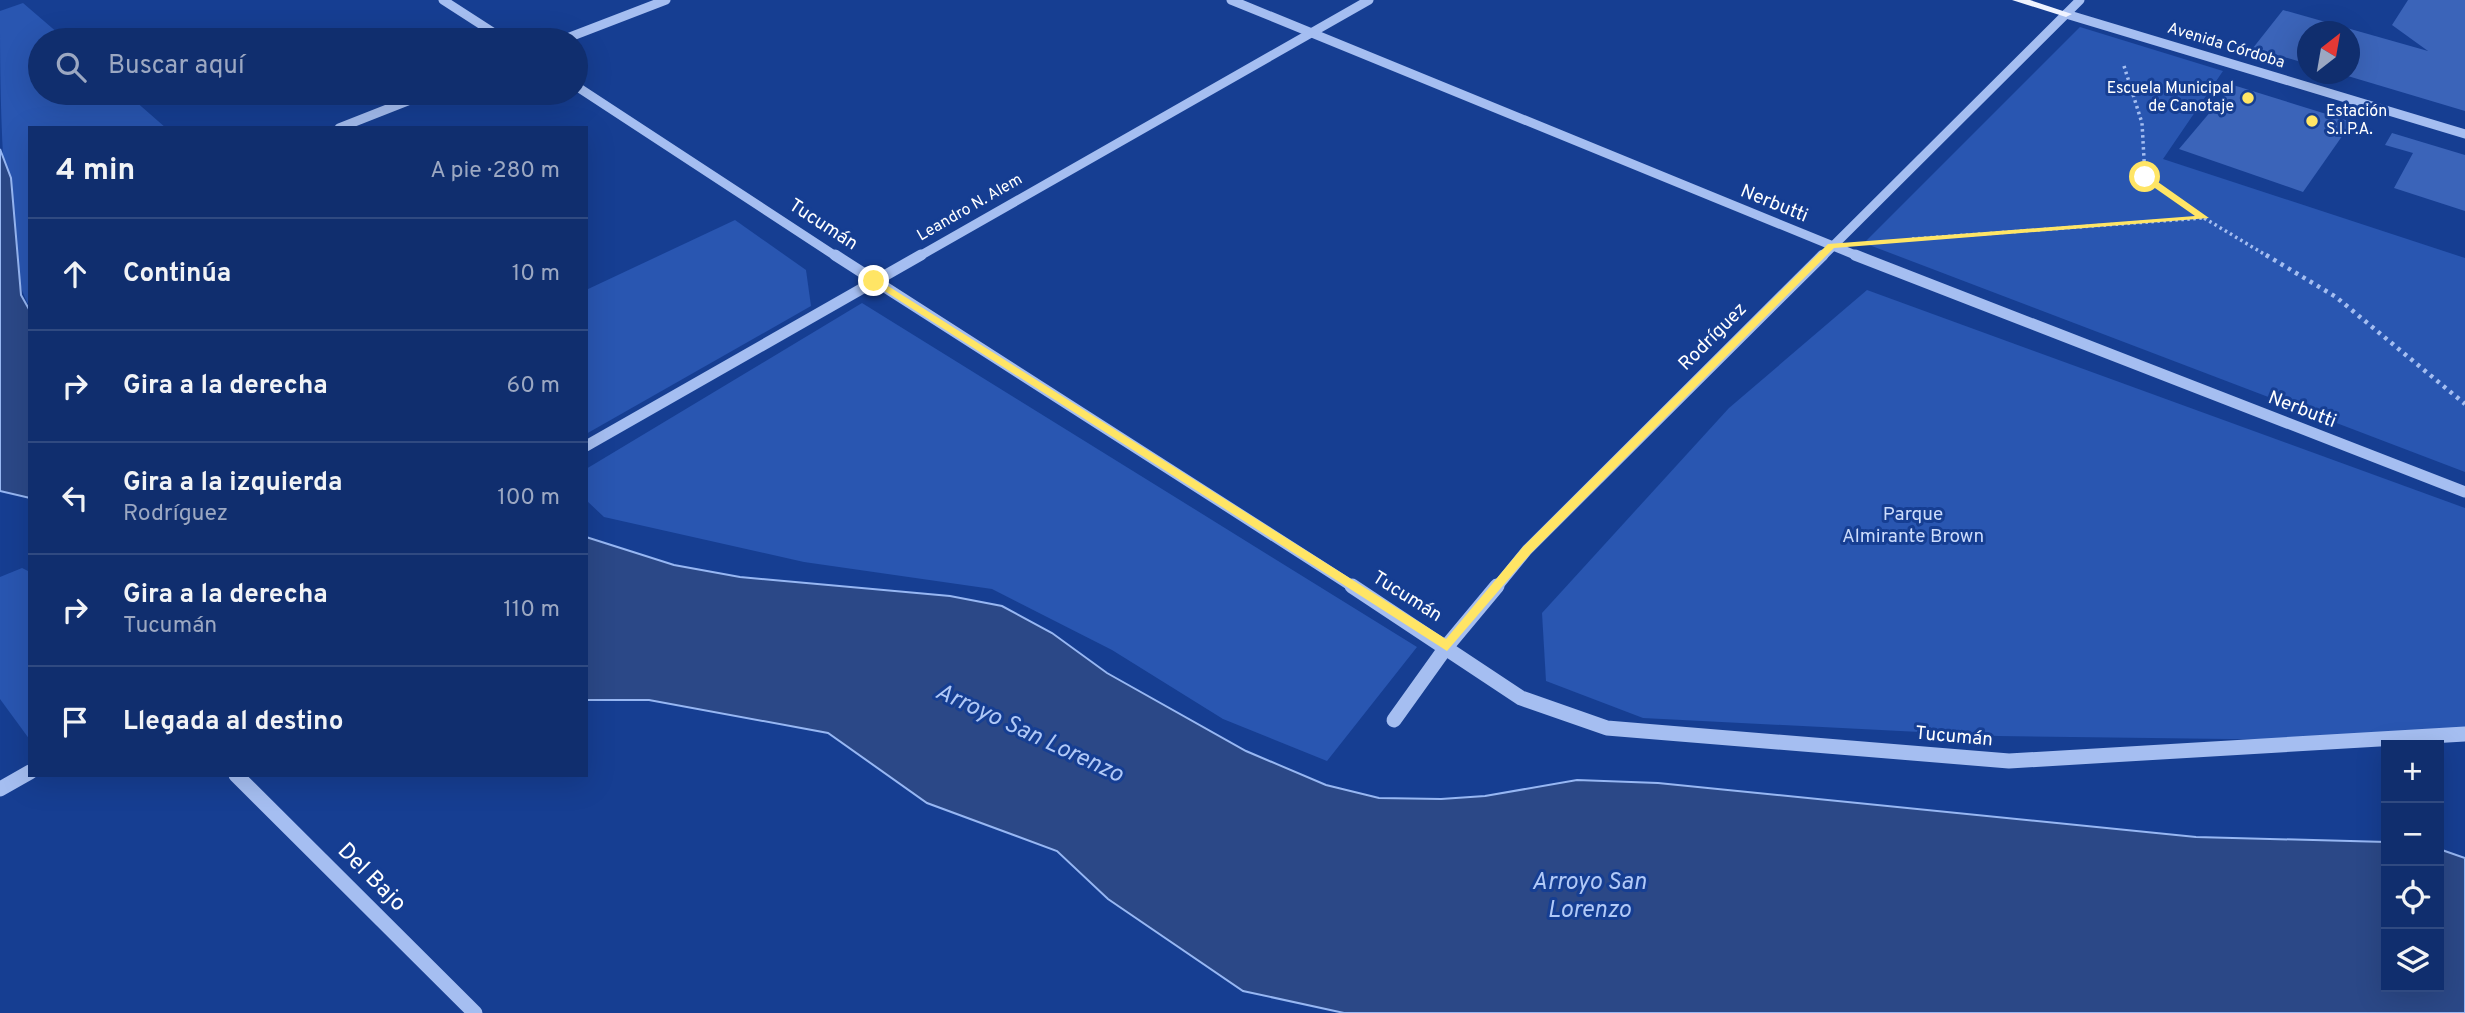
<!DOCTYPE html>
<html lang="es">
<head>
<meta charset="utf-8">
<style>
	body { margin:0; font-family:Overpass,sans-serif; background:#193673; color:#f1f3f6 }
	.controls { position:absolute; right:21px; bottom:21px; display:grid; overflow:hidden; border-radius:0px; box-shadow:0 7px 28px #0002 }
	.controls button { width:63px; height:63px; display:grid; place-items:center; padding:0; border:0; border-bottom:2px solid #304a81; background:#102e6e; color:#f1f3f6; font:35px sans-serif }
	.compass { position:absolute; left:2297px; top:21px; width:63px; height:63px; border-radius:50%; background:#102e6e; box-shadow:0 7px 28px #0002; rotate:31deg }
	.stop { position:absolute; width:21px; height:21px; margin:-16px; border:5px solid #ffe565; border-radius:50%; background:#fff }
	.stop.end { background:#ffe565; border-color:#fff; box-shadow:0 2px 7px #0008 }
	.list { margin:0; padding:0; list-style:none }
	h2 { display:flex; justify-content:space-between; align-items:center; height:91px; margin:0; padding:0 28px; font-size:30px }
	h2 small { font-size:23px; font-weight:400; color:#9ca8c2 }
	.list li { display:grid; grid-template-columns:46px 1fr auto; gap:21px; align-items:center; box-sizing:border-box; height:112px; padding:0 28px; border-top:2px solid #304a81 }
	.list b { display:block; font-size:26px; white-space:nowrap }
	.list p { margin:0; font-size:23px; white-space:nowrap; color:#9ca8c2 }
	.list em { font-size:23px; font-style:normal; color:#9ca8c2 }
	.icon { flex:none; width:38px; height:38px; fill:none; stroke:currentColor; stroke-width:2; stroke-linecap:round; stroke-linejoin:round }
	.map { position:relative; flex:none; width:2465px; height:1013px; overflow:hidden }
	.search { position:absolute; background:#102e6e; box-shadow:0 7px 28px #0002; left:28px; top:28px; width:560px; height:77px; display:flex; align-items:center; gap:18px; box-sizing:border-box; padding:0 24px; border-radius:38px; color:#9ca8c2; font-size:26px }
	.panel { position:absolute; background:#102e6e; box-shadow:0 7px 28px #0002; left:28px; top:126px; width:560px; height:651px; border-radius:0px }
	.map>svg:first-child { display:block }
</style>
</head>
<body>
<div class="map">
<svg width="2465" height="1013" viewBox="0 0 2465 1013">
	<rect width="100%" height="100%" fill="#163e92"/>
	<!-- green -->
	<g fill="#2956b1">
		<path d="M 23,3 L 66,40 L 40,40 L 40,93 L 126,93 L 166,128 L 30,128 L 30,307 C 0,263 0,73 0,11 Z"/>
		<path d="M 2080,27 L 2223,71 L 2163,159 L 2465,258 L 2465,472 L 1864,243 Z"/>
		<path d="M 735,220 L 806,270 L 811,306 L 586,434 L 586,290 Z"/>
		<path d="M 1867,290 L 2465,508 L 2465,732 L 2299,740 L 1998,736 L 1643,718 L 1546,681 L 1542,613 L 1729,408 Z"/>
		<path d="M 862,303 L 1417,647 L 1327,761 L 1223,719 L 1112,650 L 992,589 L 804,562 L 604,517 L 586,500 L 586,469 Z"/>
		<path d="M 22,568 L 30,572 L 30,740 L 0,699 L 0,577 Z"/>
	</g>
	<!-- water -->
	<g fill="#2b4887" stroke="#97b7f3" stroke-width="2">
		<path d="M 0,149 L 11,178 L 21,295 L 30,311 L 30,498 L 0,491 Z"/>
		<path d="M 586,537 L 674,565 L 740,577 L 950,596 L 1002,606 L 1052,633 L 1107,673 L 1246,751 L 1326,785 L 1379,798 L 1441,799 L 1485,796 L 1577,780 L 1658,783 L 2196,837 L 2386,842 L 2386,987 L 2439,987 L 2439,849 L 2465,858 L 2465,1013 L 1344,1013 L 1243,991 L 1108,899 L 1057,851 L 927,803 L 828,733 L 649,700 L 586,700 Z"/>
	</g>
	<!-- building -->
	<g fill="#3b64b9">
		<path d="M 2408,0 L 2465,0 L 2465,111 L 2341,74 L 2350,74 L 2350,32 L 2308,32 L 2308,64 L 2253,48 L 2283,10 L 2428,51 L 2392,25 Z"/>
		<path d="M 2233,85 L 2352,122 L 2303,192 L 2179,149 Z"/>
		<path d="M 2392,133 L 2465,155 L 2465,211 L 2394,188 L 2413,153 L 2385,145 Z"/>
	</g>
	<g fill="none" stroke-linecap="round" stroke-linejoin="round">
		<!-- path-far1 -->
		<g stroke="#a5bef1" stroke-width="3.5" stroke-dasharray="2.5 3.5" stroke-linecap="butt">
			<path d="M 2124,66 L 2142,123 L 2145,177 L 2204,218 L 2269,257"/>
			<path d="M 1912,239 L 2203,218"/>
		</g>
		<!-- path -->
		<path stroke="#a5bef1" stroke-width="4.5" stroke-dasharray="3.5 5" stroke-linecap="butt" d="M 2266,255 L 2336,297 L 2465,404"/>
		<!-- minor-far2 -->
		<g stroke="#a5bef1" stroke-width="9">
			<path d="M 443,0 L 505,40"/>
			<path d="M 1231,0 L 1860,257"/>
			<path d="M 2066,14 L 2465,134"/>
			<path d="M 562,40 L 666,0"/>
			<path d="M 576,86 L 837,257"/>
			<path d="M 339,128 L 428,93"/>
			<path d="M 918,257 L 1369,0"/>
			<path d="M 1822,257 L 2080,0"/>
		</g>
		<!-- minor-far1 -->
		<g stroke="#a5bef1" stroke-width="11">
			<path d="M 835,255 L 1355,588"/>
			<path d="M 1855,255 L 2465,492"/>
			<path d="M 586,446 L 921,255"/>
			<path d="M 1496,588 L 1527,550 L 1823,255"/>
		</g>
		<!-- minor -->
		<g stroke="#a5bef1" stroke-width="15">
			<path d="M 1352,586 L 1521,698 L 1607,728 L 2009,761 L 2465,734"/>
			<path d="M 1394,720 L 1447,646 L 1497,586"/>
			<path d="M 236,775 L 475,1013"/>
			<path d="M 0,789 L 30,772"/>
		</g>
		<!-- major -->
		<path fill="#eff3ff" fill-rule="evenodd" d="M 2012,0 L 2030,0 L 2072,14 L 2066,17 Z"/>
	</g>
	<!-- route -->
	<path fill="#ffe565" d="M 2142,175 L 2148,175 L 2209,218 L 1834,248 L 1531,553 L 1447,651 L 869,281 L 877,279 L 1446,639 L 1523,547 L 1828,244 L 2195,216 L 2142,179 Z"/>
	<!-- markers -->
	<g fill="#ffe565" stroke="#163e92" stroke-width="2.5">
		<circle cx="2248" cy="98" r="7"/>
		<circle cx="2312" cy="121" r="7"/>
	</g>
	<g text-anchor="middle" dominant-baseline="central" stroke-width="6" stroke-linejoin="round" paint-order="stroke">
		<!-- far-street labels -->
		<g font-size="16" fill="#fff" stroke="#163e92">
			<text transform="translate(2226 46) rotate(17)">Avenida Córdoba</text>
			<text transform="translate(970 208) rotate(-30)">Leandro N. Alem</text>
		</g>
		<!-- far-poi labels -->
		<g font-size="16" fill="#fff" stroke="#163e92" text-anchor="end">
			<text x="2234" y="89">Escuela Municipal<tspan x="2234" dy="18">de Canotaje</tspan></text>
			<text x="2326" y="112" text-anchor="start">Estación<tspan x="2326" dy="18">S.I.P.A.</tspan></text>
		</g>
		<!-- street labels -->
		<g font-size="19" fill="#fff" stroke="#163e92">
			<text transform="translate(1774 204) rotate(22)">Nerbutti</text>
			<text transform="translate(823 225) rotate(33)">Tucumán</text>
			<text transform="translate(1713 337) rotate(-45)">Rodríguez</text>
			<text transform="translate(2302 410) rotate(21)">Nerbutti</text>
			<text transform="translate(1407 597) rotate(32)">Tucumán</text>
			<text transform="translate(1954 737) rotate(5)">Tucumán</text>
		</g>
		<!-- park labels -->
		<g font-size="19" fill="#ccdcfc" stroke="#163e92">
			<text x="1913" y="515">Parque<tspan x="1913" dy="22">Almirante Brown</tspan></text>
		</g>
		<!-- near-street labels -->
		<g font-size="23" fill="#fff" stroke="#163e92">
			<text transform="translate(371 878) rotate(45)">Del Bajo</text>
		</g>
		<!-- near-water labels -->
		<g font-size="24" font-style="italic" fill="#b1c9f7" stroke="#163e92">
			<text transform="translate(1029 734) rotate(25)">Arroyo San Lorenzo</text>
			<text x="1589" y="883">Arroyo San<tspan x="1589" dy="28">Lorenzo</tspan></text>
		</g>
	</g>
</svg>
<div class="controls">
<button>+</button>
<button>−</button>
<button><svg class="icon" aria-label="locate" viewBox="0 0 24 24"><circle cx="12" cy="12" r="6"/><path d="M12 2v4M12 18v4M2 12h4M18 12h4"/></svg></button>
<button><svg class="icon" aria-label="layers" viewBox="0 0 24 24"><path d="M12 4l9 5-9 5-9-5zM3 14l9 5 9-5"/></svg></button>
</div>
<svg class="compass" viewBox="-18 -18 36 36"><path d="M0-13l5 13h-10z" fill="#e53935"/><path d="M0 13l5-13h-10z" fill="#9ca8c2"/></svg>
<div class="stop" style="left:2145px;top:177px"></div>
<div class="stop end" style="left:874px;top:281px"></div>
<div class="search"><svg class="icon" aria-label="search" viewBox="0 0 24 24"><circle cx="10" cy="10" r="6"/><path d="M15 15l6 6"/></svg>Buscar aquí</div>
<section class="panel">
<h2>4 min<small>A pie · 280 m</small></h2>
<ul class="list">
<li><svg class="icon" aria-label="ahead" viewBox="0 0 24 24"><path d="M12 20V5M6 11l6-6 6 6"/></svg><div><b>Continúa</b></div><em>10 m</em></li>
<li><svg class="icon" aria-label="right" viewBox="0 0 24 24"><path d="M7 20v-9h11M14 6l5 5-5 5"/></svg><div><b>Gira a la derecha</b></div><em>60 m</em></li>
<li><svg class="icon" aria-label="left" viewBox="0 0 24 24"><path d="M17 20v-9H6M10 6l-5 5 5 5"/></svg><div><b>Gira a la izquierda</b><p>Rodríguez</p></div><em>100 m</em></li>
<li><svg class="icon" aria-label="right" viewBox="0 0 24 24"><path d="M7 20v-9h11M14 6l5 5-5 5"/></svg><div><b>Gira a la derecha</b><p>Tucumán</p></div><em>110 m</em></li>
<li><svg class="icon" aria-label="arrive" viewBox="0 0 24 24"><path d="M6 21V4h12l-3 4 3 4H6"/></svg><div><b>Llegada al destino</b></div></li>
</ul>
</section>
</div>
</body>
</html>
